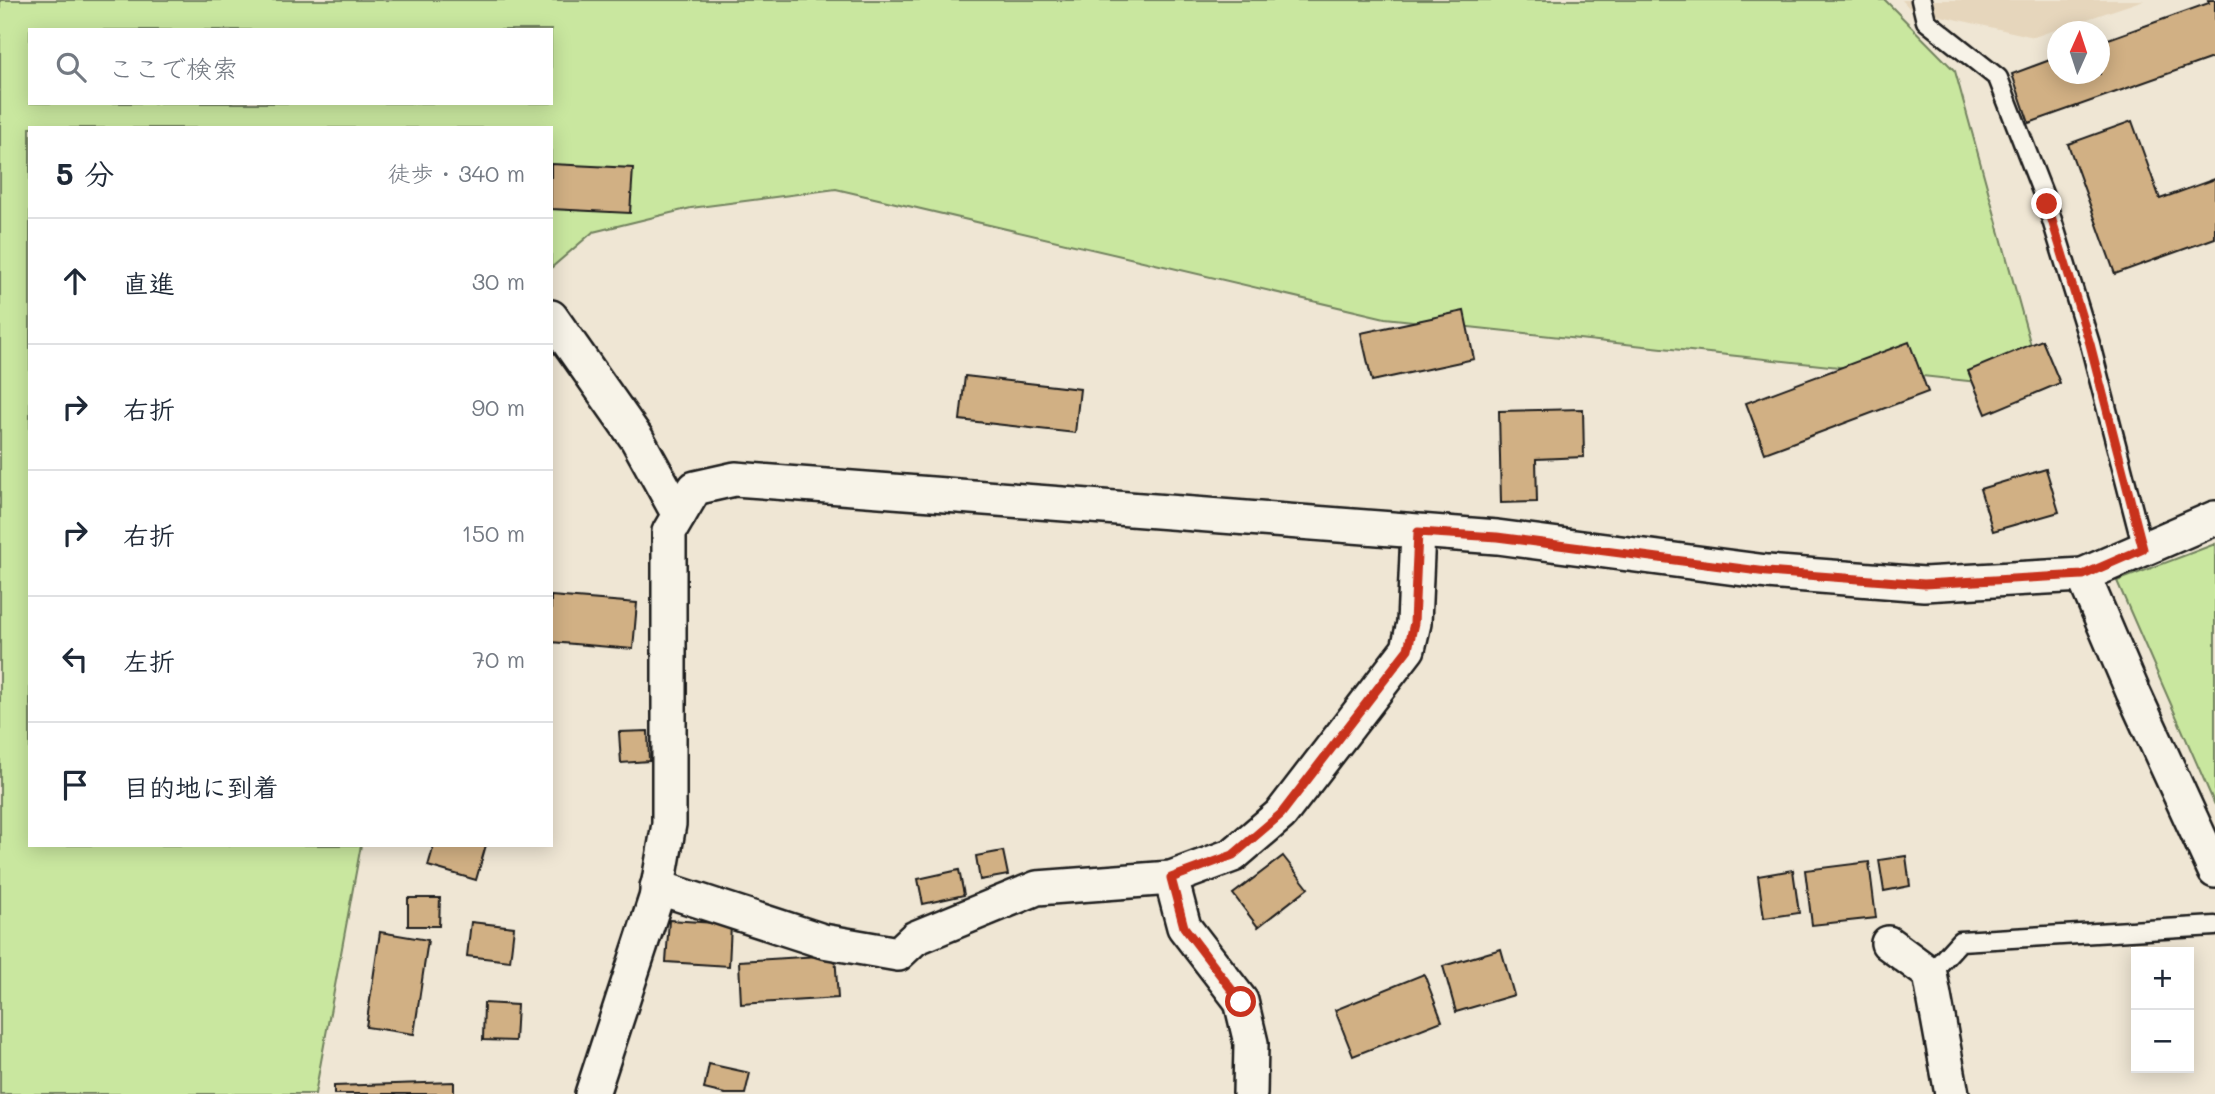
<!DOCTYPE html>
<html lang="ja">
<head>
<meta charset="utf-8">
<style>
	body { margin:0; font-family:Mali,"Klee One",sans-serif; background:#f2f2f3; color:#1f2937 }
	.controls { position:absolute; right:21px; bottom:21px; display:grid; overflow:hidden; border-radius:0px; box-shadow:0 4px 18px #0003 }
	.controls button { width:63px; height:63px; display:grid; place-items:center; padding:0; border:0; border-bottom:2px solid #e0e1e3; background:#fff; color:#1f2937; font:35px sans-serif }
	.compass { position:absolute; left:2047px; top:21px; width:63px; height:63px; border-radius:50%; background:#fff; box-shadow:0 4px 18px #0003; rotate:3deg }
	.stop { position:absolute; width:21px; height:21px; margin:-16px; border:5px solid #c8321e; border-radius:50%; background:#fff }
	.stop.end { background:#c8321e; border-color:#fff; box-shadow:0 2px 7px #0008 }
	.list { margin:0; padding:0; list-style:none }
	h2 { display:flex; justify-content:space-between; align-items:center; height:91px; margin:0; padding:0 28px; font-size:30px }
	h2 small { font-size:23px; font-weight:400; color:#747a83 }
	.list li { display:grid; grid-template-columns:46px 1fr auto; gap:21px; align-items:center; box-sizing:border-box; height:126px; padding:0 28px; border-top:2px solid #e0e1e3 }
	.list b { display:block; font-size:26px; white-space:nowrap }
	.list em { font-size:23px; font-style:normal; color:#747a83 }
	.icon { flex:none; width:38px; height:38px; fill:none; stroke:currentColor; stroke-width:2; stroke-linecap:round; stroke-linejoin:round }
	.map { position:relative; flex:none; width:2215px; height:1094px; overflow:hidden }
	.search { position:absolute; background:#fff; box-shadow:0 4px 18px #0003; left:28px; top:28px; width:525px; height:77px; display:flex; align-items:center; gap:18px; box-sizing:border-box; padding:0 24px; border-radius:0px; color:#747a83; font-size:26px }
	.panel { position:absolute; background:#fff; box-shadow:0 4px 18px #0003; left:28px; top:126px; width:525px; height:721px; border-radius:0px }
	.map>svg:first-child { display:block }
</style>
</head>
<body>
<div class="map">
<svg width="2215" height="1094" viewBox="0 0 2215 1094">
	<rect width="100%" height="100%" fill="#efe6d4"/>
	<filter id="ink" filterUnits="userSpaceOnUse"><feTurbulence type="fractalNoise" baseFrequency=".0143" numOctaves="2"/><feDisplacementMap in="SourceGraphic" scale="14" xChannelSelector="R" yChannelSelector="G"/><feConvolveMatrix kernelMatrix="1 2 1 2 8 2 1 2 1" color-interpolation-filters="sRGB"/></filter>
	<g filter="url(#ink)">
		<!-- built -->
		<path fill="#e6d6bc" d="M 1902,0 L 2144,0 L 2034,37 L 1910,9 Z"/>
		<!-- green -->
		<g fill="#c9e79f" stroke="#72825e" stroke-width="2" fill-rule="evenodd">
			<path d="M 0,0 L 1885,0 L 1955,71 L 2043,389 L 1385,318 L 836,189 L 691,208 L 593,232 L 551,268 L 551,128 L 30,128 L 30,845 L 361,845 L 315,1094 L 0,1094 ZM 30,30 L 551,30 L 551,103 L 30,103 Z"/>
			<path d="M 2215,544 L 2215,805 L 2117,581 Z"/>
		</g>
		<!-- building -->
		<g fill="#d1b084" stroke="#1c1c1c" stroke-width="2">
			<path d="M 2208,0 L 2215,0 L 2215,57 L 2029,123 L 2012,74 L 2058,57 L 2058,74 L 2100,74 L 2100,42 L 2209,3 Z"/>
			<path d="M 2132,121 L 2160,199 L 2215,179 L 2215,238 L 2115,274 L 2068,144 Z"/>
			<path d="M 551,164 L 633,168 L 630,213 L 551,209 Z"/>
			<path d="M 1464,311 L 1474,359 L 1372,381 L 1361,333 Z"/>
			<path d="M 2042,340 L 2060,383 L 1986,414 L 1968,371 Z"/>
			<path d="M 1909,342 L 1928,392 L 1765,453 L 1746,403 Z"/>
			<path d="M 965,376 L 1080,389 L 1075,433 L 960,420 Z"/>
			<path d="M 1583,409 L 1584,457 L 1536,459 L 1537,502 L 1501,503 L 1499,411 Z"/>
			<path d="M 2046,469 L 2059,512 L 1993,531 L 1980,489 Z"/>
			<path d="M 551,596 L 637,603 L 633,649 L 551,642 Z"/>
			<path d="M 648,731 L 649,761 L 621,763 L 619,732 Z"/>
			<path d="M 434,845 L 486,845 L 476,880 L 428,866 Z"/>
			<path d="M 1003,851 L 1008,875 L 980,880 L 976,856 Z"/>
			<path d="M 1283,856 L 1308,888 L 1258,927 L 1233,894 Z"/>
			<path d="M 1906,856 L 1910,886 L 1884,891 L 1879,860 Z"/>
			<path d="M 1869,862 L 1876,918 L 1812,925 L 1805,870 Z"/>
			<path d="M 959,870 L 964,895 L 923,904 L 918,879 Z"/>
			<path d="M 1793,870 L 1799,913 L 1764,918 L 1758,876 Z"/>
			<path d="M 408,898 L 440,898 L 439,926 L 408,926 Z"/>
			<path d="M 669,920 L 731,924 L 729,966 L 666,962 Z"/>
			<path d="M 471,922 L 514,927 L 510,961 L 467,956 Z"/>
			<path d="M 380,932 L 428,940 L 414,1034 L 366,1027 Z"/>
			<path d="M 1501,949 L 1514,995 L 1456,1012 L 1443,966 Z"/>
			<path d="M 835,955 L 838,998 L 741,1004 L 739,961 Z"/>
			<path d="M 1424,974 L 1442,1021 L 1353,1056 L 1335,1010 Z"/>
			<path d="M 484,1003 L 517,1005 L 515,1041 L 483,1040 Z"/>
			<path d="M 709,1064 L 750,1073 L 745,1094 L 725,1094 L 704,1089 Z"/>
			<path d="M 454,1082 L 454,1094 L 334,1094 L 334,1086 Z"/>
		</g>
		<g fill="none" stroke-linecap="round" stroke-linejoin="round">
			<!-- lane casing -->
			<g stroke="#1c1c1c" stroke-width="23">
				<g id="lane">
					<path d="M 1921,0 L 1926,21 L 1998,78 L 2047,204 L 2090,344 L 2143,549"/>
					<path d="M 1930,974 L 1960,941 L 2215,926"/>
				</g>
			</g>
			<!-- street casing -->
			<g stroke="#1c1c1c" stroke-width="38">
				<g id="street">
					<path d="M 551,317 L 637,439 L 679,515"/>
					<path d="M 2083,575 L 2133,692 L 2215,871"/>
					<path d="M 1171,878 L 1184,927 L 1241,1001 L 1251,1043 L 1250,1094"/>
					<path d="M 657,887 L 823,941 L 898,954 L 915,938 L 1037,888 L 1171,878 L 1233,855 L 1281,814 L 1408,649 L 1414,623 L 1418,532"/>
					<path d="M 1888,943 L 1930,974 L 1952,1094"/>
					<path d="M 592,1094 L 656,898 L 669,824 L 669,532 L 695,488 L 735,479 L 1497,537 L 1767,572 L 1924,584 L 2083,575 L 2215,518"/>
				</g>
			</g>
			<!-- lane -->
			<use href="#lane" stroke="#f7f3e8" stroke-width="18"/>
			<!-- street -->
			<use href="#street" stroke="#f7f3e8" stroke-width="33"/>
		</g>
	</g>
	<g fill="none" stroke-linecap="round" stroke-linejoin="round" filter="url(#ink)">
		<!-- route -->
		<path stroke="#c8321e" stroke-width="9" d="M 1241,1002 L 1184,927 L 1171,878 L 1233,855 L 1281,814 L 1408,649 L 1414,623 L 1418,532 L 1497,537 L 1767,572 L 1924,584 L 2083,575 L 2143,549 L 2090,344 L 2047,204"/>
	</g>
</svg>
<div class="controls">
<button>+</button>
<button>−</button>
</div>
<svg class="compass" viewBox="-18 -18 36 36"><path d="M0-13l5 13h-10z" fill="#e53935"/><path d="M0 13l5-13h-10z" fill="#747a83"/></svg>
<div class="stop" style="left:1241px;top:1002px"></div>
<div class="stop end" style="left:2047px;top:204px"></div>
<div class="search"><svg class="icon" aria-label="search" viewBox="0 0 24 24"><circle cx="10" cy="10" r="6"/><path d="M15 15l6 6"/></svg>ここで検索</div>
<section class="panel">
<h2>5 分<small>徒歩 · 340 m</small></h2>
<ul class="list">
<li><svg class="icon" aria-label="ahead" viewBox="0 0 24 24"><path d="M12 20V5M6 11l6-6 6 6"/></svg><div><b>直進</b></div><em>30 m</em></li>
<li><svg class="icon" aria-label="right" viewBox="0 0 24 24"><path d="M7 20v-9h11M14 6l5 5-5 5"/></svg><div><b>右折</b></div><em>90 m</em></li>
<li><svg class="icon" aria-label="right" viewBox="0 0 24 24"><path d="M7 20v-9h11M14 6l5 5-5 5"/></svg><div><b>右折</b></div><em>150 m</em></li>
<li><svg class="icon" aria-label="left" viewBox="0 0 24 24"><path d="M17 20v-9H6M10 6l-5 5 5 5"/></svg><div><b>左折</b></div><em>70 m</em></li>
<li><svg class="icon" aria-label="arrive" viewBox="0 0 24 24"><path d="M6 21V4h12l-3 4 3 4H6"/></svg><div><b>目的地に到着</b></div></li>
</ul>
</section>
</div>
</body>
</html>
